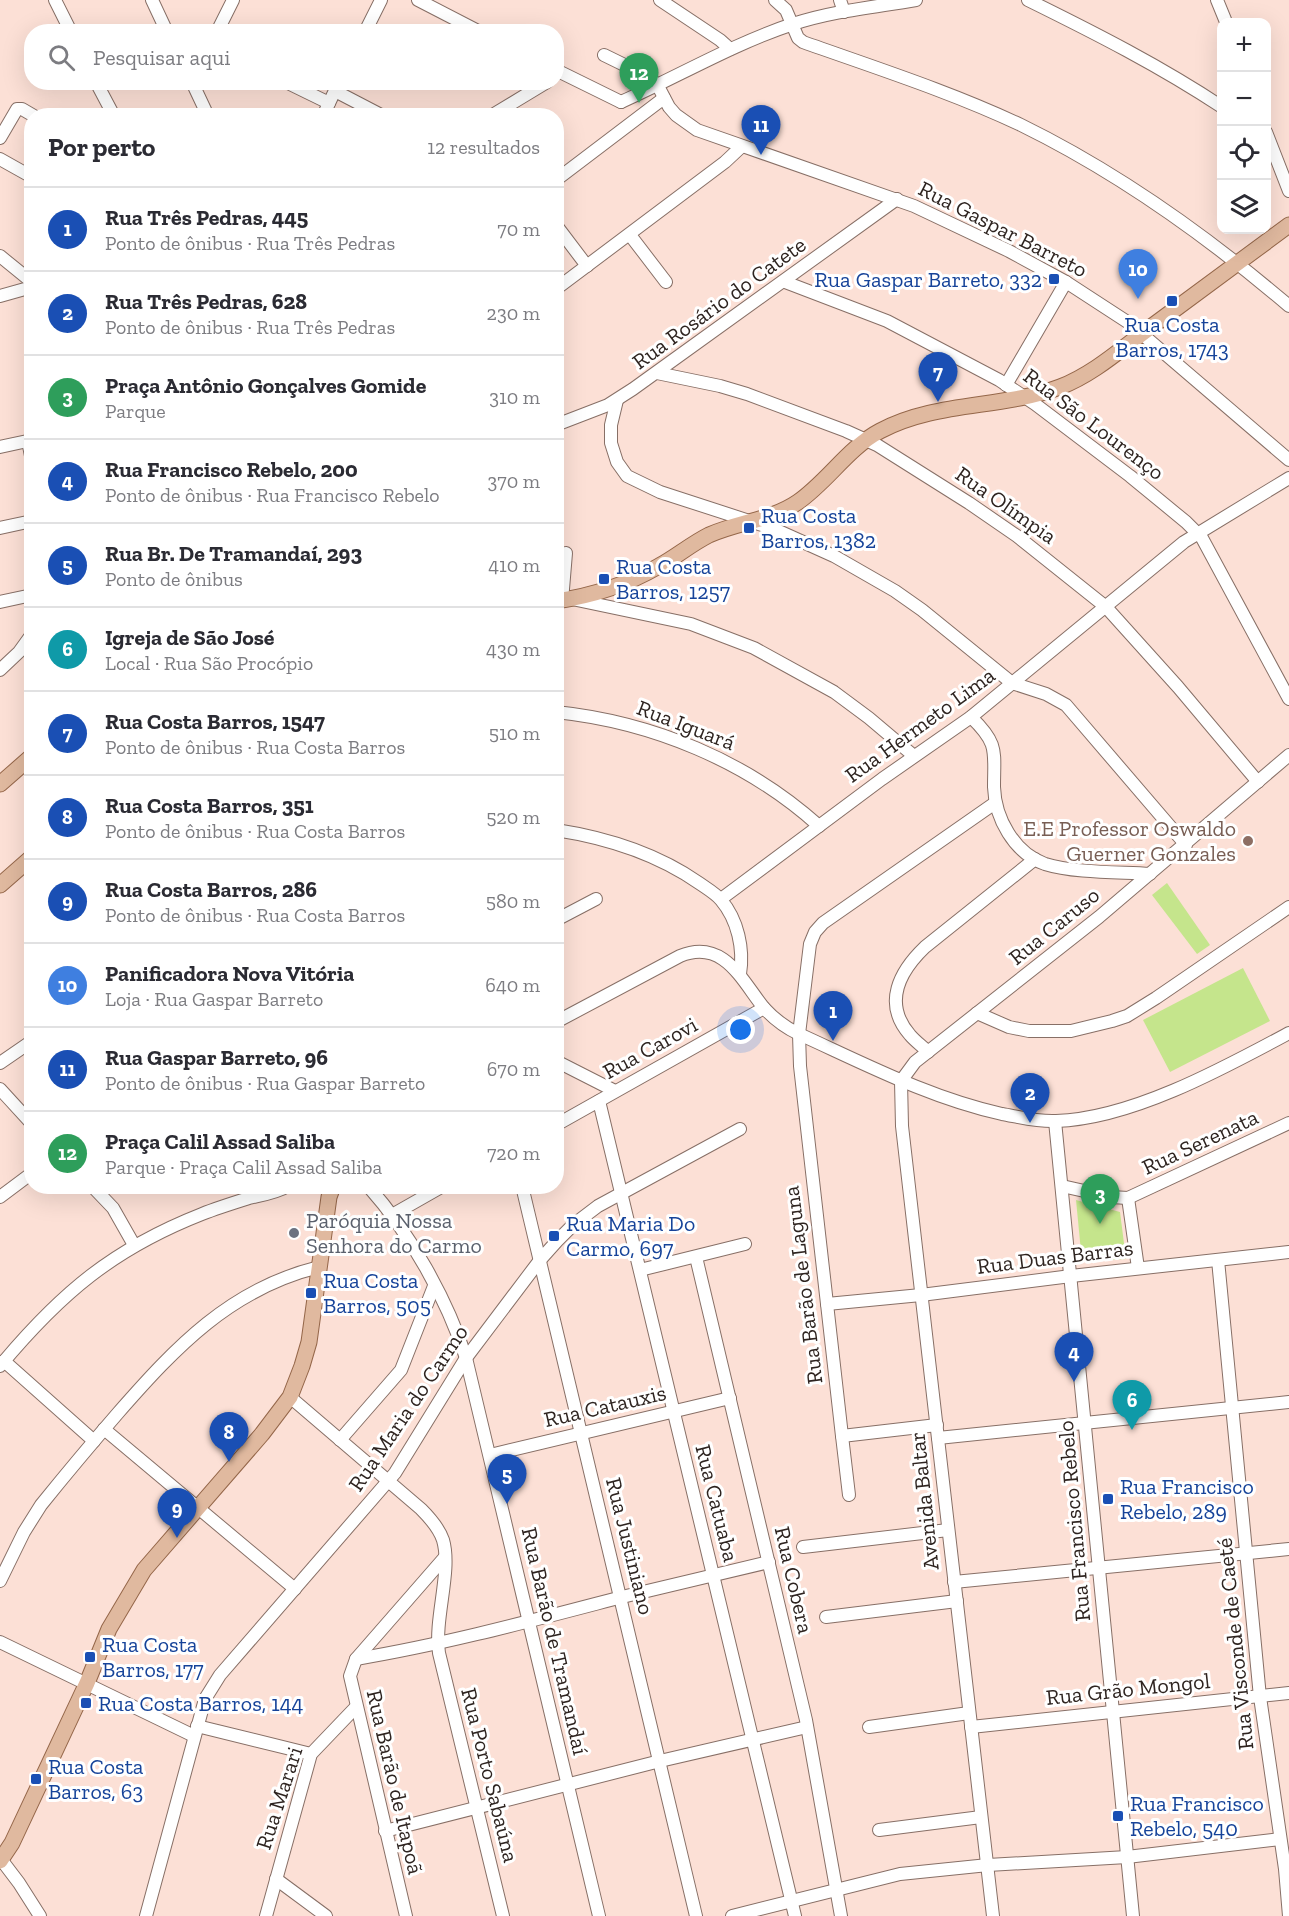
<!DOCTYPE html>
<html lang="pt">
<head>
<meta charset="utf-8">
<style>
	body { margin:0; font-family:"Zilla Slab",serif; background:#f2f2f3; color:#2b2b33 }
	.controls { position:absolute; right:18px; top:18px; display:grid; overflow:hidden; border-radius:12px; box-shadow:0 6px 24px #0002 }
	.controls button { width:54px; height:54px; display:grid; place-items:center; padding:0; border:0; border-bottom:2px solid #e1e1e2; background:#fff; color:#2b2b33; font:30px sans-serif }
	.you { position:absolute; left:741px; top:1030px; width:21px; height:21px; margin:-15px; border:4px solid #fff; border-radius:50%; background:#1a73e8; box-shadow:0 0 0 9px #1a73e833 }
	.badge { display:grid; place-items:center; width:39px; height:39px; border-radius:50%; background:#db2777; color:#fff; font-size:20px; font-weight:700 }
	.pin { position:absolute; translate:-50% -50px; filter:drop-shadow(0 2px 3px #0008) }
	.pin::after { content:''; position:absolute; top:32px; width:21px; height:18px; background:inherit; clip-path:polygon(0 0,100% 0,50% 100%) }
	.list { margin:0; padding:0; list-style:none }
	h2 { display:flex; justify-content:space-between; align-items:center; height:78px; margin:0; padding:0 24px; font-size:26px }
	h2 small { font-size:20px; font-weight:400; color:#7c7c81 }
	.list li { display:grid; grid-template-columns:39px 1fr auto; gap:18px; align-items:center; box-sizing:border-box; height:84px; padding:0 24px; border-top:2px solid #e1e1e2 }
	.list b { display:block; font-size:22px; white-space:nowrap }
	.list p { margin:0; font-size:20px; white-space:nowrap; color:#7c7c81 }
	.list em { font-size:20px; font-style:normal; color:#7c7c81 }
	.icon { flex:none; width:33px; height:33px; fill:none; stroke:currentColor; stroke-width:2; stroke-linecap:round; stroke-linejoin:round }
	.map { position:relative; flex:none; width:1289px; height:1916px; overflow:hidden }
	.search { position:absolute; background:#fff; box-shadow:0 6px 24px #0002; left:24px; top:24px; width:540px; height:66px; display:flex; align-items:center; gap:15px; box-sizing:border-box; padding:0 21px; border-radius:24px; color:#7c7c81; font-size:22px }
	.panel { position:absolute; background:#fff; box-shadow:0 6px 24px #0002; left:24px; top:108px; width:540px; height:1086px; border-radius:24px }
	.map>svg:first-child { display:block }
</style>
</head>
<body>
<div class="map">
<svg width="1289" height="1916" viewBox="0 0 1289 1916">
	<rect width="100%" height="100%" fill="#fce0d6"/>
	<!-- green -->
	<g fill="#c5e58c">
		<path d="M 1167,883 L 1210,945 L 1197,954 L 1152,895 Z"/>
		<path d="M 1243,968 L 1270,1021 L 1170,1072 L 1143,1020 Z"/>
		<path d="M 1076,1200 L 1120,1212 L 1126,1259 L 1082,1262 Z"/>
	</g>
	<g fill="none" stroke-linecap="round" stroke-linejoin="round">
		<!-- minor casing -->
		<g stroke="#876f66" stroke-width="14">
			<g id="minor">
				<path d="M 55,0 L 71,32"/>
				<path d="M 152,0 L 167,32"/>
				<path d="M 418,0 L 480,32"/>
				<path d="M 660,0 L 720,40 L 730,49"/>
				<path d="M 775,0 L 786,10 L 798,38 L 803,42 C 876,68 951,92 1021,125 C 1119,173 1207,236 1289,306"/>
				<path d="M 840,0 L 844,12"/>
				<path d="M 1028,0 C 1095,33 1160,66 1222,107"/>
				<path d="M 1217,0 L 1226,22"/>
				<path d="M 296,31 L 298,32"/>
				<path d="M 217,32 L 233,0"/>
				<path d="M 365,32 L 381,0"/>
				<path d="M 604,55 L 649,77 L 658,86 L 669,107 L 676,115 L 697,130 L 914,206 L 1009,251 L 1066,282 L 1129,323 L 1289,460"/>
				<path d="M 556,70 L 621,102"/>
				<path d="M 96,82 L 114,116"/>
				<path d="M 192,82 L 208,116"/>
				<path d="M 286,82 L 329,103"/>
				<path d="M 335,91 L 383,116"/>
				<path d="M 621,102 C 679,76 733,44 793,24 C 832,11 875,7 916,0"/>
				<path d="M 323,116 L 339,82"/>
				<path d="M 491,116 L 547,82"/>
				<path d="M 1266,132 L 1289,191"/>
				<path d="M 0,138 L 17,109 L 22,109 L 34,116"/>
				<path d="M 0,159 L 32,177"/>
				<path d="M 556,180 L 664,98"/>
				<path d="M 556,225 L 587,266"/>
				<path d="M 630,235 L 666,282"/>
				<path d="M 0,256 L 32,282"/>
				<path d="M 785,282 L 887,321 L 999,380 L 1035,404 L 1130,476 L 1186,522 L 1202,538 L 1289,699"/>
				<path d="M 556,289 L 725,162 L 741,147"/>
				<path d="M 0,296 L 32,287"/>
				<path d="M 657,373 L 720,386 L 747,394 L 846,431 L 877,445 L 969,503 L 1017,536 L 1106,607 L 1178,687 L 1258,782"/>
				<path d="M 1006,385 L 1066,282"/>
				<path d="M 617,400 L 611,425 L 611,443 L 617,462 L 627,476 L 660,492 L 774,529 L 834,556 L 895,591 L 922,610 L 1012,683 L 1046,694 L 1066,705 L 1186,845"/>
				<path d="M 556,425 L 608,405 L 633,389 L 897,199"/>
				<path d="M 28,441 L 32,461"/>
				<path d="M 0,447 L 32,440"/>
				<path d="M 0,528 L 32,521"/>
				<path d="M 572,599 L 691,624 L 754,648 L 834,692 L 869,718 L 914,756"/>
				<path d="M 562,601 L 566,553"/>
				<path d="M 0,602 L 32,595"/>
				<path d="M 0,670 L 19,652 L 32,634"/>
				<path d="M 556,712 C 652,722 747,761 819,826"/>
				<path d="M 971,717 C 999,744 994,751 994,787 C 995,818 1014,853 1045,864 C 1074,873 1119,872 1150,874"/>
				<path d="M 556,830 C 608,838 656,853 699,883 C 706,888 715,893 721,900 C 738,920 744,949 740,974"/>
				<path d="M 721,899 L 882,779 L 971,717 L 1184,542 L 1289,478"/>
				<path d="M 556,920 L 596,899"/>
				<path d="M 977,1013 L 1009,1027 L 1029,1031 L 1071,1031 L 1112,1021 L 1127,1016 L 1156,998 L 1289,907"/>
				<path d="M 556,1022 L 680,956 C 724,938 742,981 764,1008 C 774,1019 786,1028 799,1034 C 865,1064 930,1098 1002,1114 C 1019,1117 1038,1122 1056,1121 C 1131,1119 1224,1068 1289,1033"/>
				<path d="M 928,1052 C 922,1046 915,1041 910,1035 C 882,1003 900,971 925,947 L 1035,859"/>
				<path d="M 556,1061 L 615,1091"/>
				<path d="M 0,1063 L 32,1041"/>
				<path d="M 0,1089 L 32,1124"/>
				<path d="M 599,1101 L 795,1916"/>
				<path d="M 1055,1121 L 1133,1916"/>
				<path d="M 556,1125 L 764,1008"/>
				<path d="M 92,1186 L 113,1208 L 134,1245"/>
				<path d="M 368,1186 C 410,1233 447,1299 466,1358 L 599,1916"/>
				<path d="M 522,1186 L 696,1916"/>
				<path d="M 1062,1186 L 1111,1197 L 1128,1198 L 1289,1123"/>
				<path d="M 0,1197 L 32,1173"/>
				<path d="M 1128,1198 L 1138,1268"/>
				<path d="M 392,1215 L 443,1186"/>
				<path d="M 696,1257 L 806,1720 L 841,1916"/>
				<path d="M 1218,1260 L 1260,1697 L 1285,1869 L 1289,1916"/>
				<path d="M 640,1270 L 745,1244"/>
				<path d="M 827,1304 L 921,1295 L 1071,1276 L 1289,1252"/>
				<path d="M 4,1361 L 94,1441"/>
				<path d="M 0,1366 C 61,1293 113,1249 202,1214 C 217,1208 233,1203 249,1198 C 262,1195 276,1193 288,1186"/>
				<path d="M 290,1397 L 421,1509 C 430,1518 439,1528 443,1540 C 452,1571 434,1618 439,1653 L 503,1916"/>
				<path d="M 937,1425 L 842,1436 L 800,1066 L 799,1034 L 810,944 L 815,932 L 823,923 L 995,803"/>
				<path d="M 104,1429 L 295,1589"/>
				<path d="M 842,1436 L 849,1495"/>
				<path d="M 938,1438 L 1289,1402"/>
				<path d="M 340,1440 L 401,1370 L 434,1286"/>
				<path d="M 490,1455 L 730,1398"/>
				<path d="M 803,1547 L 948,1530"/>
				<path d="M 0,1581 L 24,1532 L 41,1505 C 66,1474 92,1443 118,1413 C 176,1347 230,1289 319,1267"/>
				<path d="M 954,1582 L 1289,1549"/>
				<path d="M 826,1617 L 957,1601"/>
				<path d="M 0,1642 L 194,1736"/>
				<path d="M 356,1659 C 446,1644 534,1620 622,1597 C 671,1585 720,1574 769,1562"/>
				<path d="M 197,1726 L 311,1754"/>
				<path d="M 869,1727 L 969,1713"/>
				<path d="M 971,1727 L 1289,1693"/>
				<path d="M 879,1830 L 981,1817"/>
				<path d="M 385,1831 L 660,1761 L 807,1727"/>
				<path d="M 0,1858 L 19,1883 L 40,1916"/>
				<path d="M 276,1879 L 326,1916"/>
				<path d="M 146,1916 L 205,1699 L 220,1675 L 395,1473 L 466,1358 L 540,1260 L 557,1241 L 573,1225 L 598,1206 L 740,1129"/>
				<path d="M 266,1916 L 311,1754 L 356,1707"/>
				<path d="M 406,1916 L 350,1676 L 356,1659 L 445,1557"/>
				<path d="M 732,1916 L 900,1874 L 988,1865 L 1127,1857 L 1280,1839"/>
				<path d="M 993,1916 L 902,1126 L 901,1081 L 915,1062 L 1099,917 L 1289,755"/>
			</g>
		</g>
		<!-- major casing -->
		<g stroke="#946649" stroke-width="17">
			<g id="major">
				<path d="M 556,601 C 592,596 628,584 659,566 C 676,557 691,544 709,535 C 738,522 772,520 798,502 C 828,481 848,448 880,431 C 936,401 1001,409 1060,387 C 1094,374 1122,348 1151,327 C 1197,293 1243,259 1289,225"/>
				<path d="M 0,784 L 32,756"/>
				<path d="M 0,885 L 32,857"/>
				<path d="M 0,1861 L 12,1843 L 87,1683 L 109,1629 L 144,1570 L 262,1434 L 290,1397 L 302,1366 L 309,1342 L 329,1197 L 333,1186"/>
			</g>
		</g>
		<!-- minor -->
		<use href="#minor" stroke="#fff" stroke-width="12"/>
		<!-- major -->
		<use href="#major" stroke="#e0b99f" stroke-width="15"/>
	</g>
	<!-- markers -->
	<g fill="#1a4fb4" stroke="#fff" stroke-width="2">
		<rect x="1048" y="273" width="12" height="12" rx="3"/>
		<rect x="1166" y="295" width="12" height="12" rx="3"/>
		<rect x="743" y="522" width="12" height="12" rx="3"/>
		<rect x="598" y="573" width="12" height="12" rx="3"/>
		<rect x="548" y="1230" width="12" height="12" rx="3"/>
		<rect x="305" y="1287" width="12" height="12" rx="3"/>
		<rect x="1102" y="1493" width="12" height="12" rx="3"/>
		<rect x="84" y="1651" width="12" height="12" rx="3"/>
		<rect x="80" y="1697" width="12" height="12" rx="3"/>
		<rect x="30" y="1773" width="12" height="12" rx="3"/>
		<rect x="1112" y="1810" width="12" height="12" rx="3"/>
	</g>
	<circle fill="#8d6e63" stroke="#fff" stroke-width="2" cx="1248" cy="841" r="6"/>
	<circle fill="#6b7280" stroke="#fff" stroke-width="2" cx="294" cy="1233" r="6"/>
	<g text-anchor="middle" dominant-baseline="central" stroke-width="6" stroke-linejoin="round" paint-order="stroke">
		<!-- street labels -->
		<g font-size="22" fill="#2e2420" stroke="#fff">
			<text transform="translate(1003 229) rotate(27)">Rua Gaspar Barreto</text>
			<text transform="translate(719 303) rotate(-36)">Rua Rosário do Catete</text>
			<text transform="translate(1094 424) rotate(37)">Rua São Lourenço</text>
			<text transform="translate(1006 505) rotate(35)">Rua Olímpia</text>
			<text transform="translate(686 725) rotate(21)">Rua Iguará</text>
			<text transform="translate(920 725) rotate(-36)">Rua Hermeto Lima</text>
			<text transform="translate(1054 926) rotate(-39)">Rua Caruso</text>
			<text transform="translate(650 1048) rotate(-29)">Rua Carovi</text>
			<text transform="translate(1200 1142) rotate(-25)">Rua Serenata</text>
			<text transform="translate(1055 1257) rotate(-7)">Rua Duas Barras</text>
			<text transform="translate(803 1285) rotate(-97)">Rua Barão de Laguna</text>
			<text transform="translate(605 1406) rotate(-13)">Rua Catauxis</text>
			<text transform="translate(408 1408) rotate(-56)">Rua Maria do Carmo</text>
			<text transform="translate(924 1501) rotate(-96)">Avenida Baltar</text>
			<text transform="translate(717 1503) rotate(76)">Rua Catuaba</text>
			<text transform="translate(1074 1521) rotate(-95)">Rua Francisco Rebelo</text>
			<text transform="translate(630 1546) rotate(76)">Rua Justiniano</text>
			<text transform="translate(794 1580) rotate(77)">Rua Cobera</text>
			<text transform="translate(555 1641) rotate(77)">Rua Barão de Tramandaí</text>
			<text transform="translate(1235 1644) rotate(-96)">Rua Visconde de Caeté</text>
			<text transform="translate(1128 1689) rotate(-6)">Rua Grão Mongol</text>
			<text transform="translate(490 1775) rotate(76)">Rua Porto Sabaúna</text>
			<text transform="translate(395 1782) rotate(77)">Rua Barão de Itapoã</text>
			<text transform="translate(279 1798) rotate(-72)">Rua Marari</text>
		</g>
		<!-- transit labels -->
		<g font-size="22" fill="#164399" stroke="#fff" text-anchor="start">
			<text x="1042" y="279" text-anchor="end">Rua Gaspar Barreto, 332</text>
			<text x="1172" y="324" text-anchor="middle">Rua Costa<tspan x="1172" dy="25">Barros, 1743</tspan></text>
			<text x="761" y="515">Rua Costa<tspan x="761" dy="25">Barros, 1382</tspan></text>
			<text x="616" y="566">Rua Costa<tspan x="616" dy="25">Barros, 1257</tspan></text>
			<text x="566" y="1223">Rua Maria Do<tspan x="566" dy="25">Carmo, 697</tspan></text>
			<text x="323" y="1280">Rua Costa<tspan x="323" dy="25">Barros, 505</tspan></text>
			<text x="1120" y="1486">Rua Francisco<tspan x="1120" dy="25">Rebelo, 289</tspan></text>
			<text x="102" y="1644">Rua Costa<tspan x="102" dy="25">Barros, 177</tspan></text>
			<text x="98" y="1703">Rua Costa Barros, 144</text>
			<text x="48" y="1766">Rua Costa<tspan x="48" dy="25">Barros, 63</tspan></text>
			<text x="1130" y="1803">Rua Francisco<tspan x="1130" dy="25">Rebelo, 540</tspan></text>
		</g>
		<!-- education labels -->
		<g font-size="22" fill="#785e54" stroke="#fff" text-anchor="end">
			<text x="1236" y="828">E.E Professor Oswaldo<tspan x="1236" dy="25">Guerner Gonzales</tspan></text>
		</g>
		<!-- worship labels -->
		<g font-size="22" fill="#5b616d" stroke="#fff" text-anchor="start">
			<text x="306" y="1220">Paróquia Nossa<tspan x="306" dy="25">Senhora do Carmo</tspan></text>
		</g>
	</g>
</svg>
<div class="controls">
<button>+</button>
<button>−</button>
<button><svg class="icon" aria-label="locate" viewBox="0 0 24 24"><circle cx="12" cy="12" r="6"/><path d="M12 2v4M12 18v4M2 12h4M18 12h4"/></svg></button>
<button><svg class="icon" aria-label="layers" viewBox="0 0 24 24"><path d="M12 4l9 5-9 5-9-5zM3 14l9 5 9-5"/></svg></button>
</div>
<div class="you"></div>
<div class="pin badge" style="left:833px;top:1041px;background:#1a4fb4">1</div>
<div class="pin badge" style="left:1030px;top:1123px;background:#1a4fb4">2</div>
<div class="pin badge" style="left:1100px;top:1224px;background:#2e9e5b">3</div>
<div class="pin badge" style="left:1074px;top:1382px;background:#1a4fb4">4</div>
<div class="pin badge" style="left:507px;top:1504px;background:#1a4fb4">5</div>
<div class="pin badge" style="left:1132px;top:1430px;background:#0f9aa8">6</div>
<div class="pin badge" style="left:938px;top:402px;background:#1a4fb4">7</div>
<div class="pin badge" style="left:229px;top:1462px;background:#1a4fb4">8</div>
<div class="pin badge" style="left:177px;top:1538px;background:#1a4fb4">9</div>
<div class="pin badge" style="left:1138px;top:299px;background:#3f7fe0">10</div>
<div class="pin badge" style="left:761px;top:155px;background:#1a4fb4">11</div>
<div class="pin badge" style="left:639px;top:103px;background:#2e9e5b">12</div>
<div class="search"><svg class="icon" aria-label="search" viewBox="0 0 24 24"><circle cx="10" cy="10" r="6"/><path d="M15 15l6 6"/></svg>Pesquisar aqui</div>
<section class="panel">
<h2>Por perto<small>12 resultados</small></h2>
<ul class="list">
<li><span class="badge" style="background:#1a4fb4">1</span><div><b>Rua Três Pedras, 445</b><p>Ponto de ônibus · Rua Três Pedras</p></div><em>70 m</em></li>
<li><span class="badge" style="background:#1a4fb4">2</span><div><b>Rua Três Pedras, 628</b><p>Ponto de ônibus · Rua Três Pedras</p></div><em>230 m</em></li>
<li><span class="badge" style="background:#2e9e5b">3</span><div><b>Praça Antônio Gonçalves Gomide</b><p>Parque</p></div><em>310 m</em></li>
<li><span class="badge" style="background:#1a4fb4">4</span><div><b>Rua Francisco Rebelo, 200</b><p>Ponto de ônibus · Rua Francisco Rebelo</p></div><em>370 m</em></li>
<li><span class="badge" style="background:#1a4fb4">5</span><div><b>Rua Br. De Tramandaí, 293</b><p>Ponto de ônibus</p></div><em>410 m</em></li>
<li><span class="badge" style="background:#0f9aa8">6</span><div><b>Igreja de São José</b><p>Local · Rua São Procópio</p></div><em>430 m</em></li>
<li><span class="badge" style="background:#1a4fb4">7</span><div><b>Rua Costa Barros, 1547</b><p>Ponto de ônibus · Rua Costa Barros</p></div><em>510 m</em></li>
<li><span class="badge" style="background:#1a4fb4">8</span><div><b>Rua Costa Barros, 351</b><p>Ponto de ônibus · Rua Costa Barros</p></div><em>520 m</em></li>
<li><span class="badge" style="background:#1a4fb4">9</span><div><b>Rua Costa Barros, 286</b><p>Ponto de ônibus · Rua Costa Barros</p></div><em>580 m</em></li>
<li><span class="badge" style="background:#3f7fe0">10</span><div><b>Panificadora Nova Vitória</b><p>Loja · Rua Gaspar Barreto</p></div><em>640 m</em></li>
<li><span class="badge" style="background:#1a4fb4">11</span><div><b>Rua Gaspar Barreto, 96</b><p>Ponto de ônibus · Rua Gaspar Barreto</p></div><em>670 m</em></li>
<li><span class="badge" style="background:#2e9e5b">12</span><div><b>Praça Calil Assad Saliba</b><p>Parque · Praça Calil Assad Saliba</p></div><em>720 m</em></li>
</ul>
</section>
</div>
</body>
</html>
